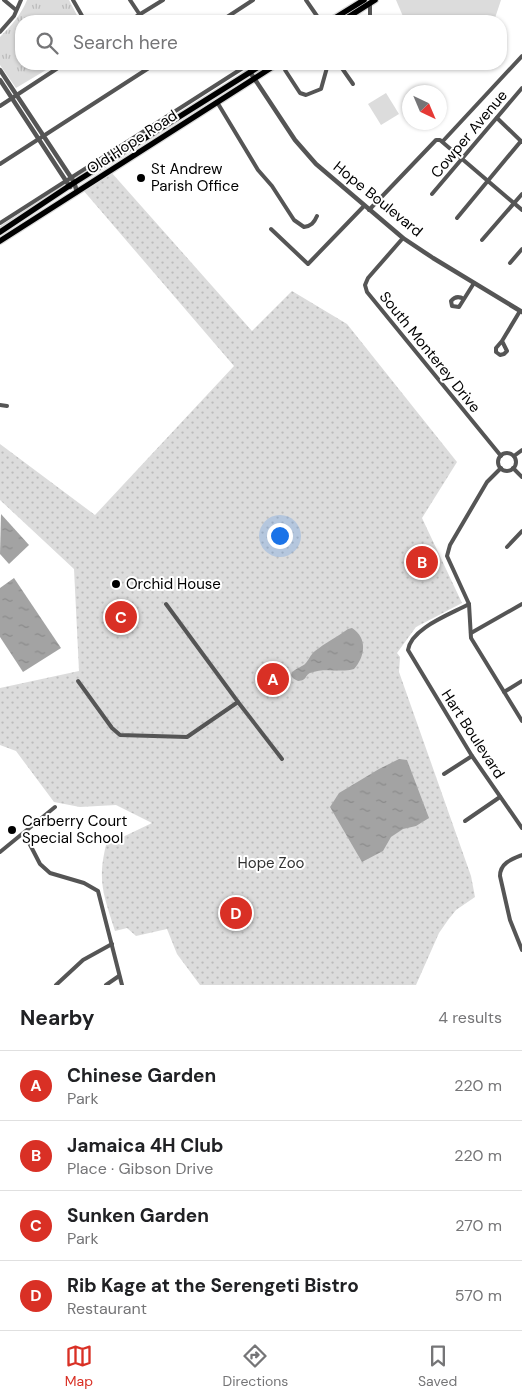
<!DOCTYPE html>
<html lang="en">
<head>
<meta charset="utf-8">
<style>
	body { margin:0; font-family:"DM Sans",sans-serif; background:#f6f6f6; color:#202124 }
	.compass { position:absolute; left:402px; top:85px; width:45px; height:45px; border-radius:50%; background:#fff; box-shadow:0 1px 4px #0004; rotate:136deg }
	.you { position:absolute; left:279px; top:535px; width:18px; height:18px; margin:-12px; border:4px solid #fff; border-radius:50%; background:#1a73e8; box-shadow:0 0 0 8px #1a73e833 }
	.badge { display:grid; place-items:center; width:32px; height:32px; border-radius:50%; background:#d93025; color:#fff; font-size:16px; font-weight:700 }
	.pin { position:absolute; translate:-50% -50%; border:2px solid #fff; box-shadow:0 1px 5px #0006 }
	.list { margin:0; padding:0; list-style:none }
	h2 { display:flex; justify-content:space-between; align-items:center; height:65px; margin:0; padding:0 20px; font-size:21px }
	h2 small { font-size:16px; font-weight:400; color:#757577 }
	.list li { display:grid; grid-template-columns:32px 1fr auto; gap:15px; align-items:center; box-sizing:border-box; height:70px; padding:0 20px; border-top:1px solid #e0e0e0 }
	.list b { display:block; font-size:19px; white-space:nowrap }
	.list p { margin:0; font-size:16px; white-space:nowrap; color:#757577 }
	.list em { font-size:16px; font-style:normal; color:#757577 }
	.icon { flex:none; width:28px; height:28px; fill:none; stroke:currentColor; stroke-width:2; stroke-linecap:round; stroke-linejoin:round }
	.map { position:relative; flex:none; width:522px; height:985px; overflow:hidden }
	.search { position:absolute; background:#fff; box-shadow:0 1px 4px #0004; left:15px; right:15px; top:15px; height:55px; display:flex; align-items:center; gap:12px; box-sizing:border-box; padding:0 18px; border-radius:20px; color:#757577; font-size:19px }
	.sheet { height:345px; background:#fff }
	nav { display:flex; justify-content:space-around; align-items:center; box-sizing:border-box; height:70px; border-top:1px solid #e0e0e0; background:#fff; font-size:14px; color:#757577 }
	nav a { display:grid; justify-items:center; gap:2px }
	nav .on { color:#d93025 }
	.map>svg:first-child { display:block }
</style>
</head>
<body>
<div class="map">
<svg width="522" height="985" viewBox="0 0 522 985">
	<defs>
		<pattern id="park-tufts" width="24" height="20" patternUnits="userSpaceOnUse" patternTransform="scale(1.25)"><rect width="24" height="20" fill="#dcdcdc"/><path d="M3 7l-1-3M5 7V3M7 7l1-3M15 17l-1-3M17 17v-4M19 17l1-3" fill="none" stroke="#bbb"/></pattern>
		<pattern id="garden-dots" width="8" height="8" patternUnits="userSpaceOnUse" patternTransform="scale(1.25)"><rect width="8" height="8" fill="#dcdcdc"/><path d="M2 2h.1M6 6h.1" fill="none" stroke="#bbb" stroke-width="1.8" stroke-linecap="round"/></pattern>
		<pattern id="water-ripples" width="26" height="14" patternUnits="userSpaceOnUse" patternTransform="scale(1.25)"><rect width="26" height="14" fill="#a3a3a3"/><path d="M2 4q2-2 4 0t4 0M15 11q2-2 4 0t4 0" fill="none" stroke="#8b8b8b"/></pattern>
	</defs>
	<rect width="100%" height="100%" fill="#fff"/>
	<!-- grass -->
	<g fill="#dcdcdc">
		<path d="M 396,0 L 501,0 L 494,21 L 405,21 Z"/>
		<path d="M 386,93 L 399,114 L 381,125 L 368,104 Z"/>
		<path d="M 63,185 L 64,188 L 27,212 C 16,214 8,223 0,230 L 0,226 Z"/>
	</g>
	<!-- park -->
	<path fill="url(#park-tufts)" d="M 27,0 L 69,0 L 80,21 L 21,21 L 21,64 L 56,64 L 16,88 L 0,65 L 0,37 C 11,26 21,15 27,0 Z"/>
	<!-- garden -->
	<path fill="url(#garden-dots)" d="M 111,172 L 252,331 L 292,291 L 347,324 L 457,462 L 422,518 L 462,603 L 416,627 L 397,653 L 400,657 L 399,672 L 471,876 L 475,897 L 456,910 L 448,920 L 439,933 L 416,985 L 200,985 L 177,954 L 167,929 L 136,936 L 127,928 L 115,931 C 104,896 97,882 106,845 L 152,823 L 116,805 L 80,807 L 54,802 L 16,751 L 0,745 L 0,688 L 79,671 L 74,569 L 0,500 L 0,444 L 95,515 L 234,366 L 83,190 Z"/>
	<!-- water -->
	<g fill="url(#water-ripples)">
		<path d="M 1,514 L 29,545 L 9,564 L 0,554 Z"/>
		<path d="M 14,578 L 61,648 L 23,672 L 0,637 L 0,588 Z"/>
		<path d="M 352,628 C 368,638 365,657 354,669 C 341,673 325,667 310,673 C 304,676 308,680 298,681 C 281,673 301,668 305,664 C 309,660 310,655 315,651 C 325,643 337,637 348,629 Z"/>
		<path d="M 399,759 L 407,760 L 429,818 L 416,826 L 403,829 L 391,837 L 383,851 L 362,862 L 330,807 L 339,793 L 379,769 Z"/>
	</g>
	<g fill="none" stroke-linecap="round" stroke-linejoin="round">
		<!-- primary casing -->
		<g stroke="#dbdbdb" stroke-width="8">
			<g id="primary">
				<path d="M 330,21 L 364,0"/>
				<path d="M 342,21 L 375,0"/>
				<path d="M 0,232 L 69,186 L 263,64"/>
				<path d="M 0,241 L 277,64"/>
			</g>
		</g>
		<!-- minor -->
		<g stroke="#555" stroke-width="4">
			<path d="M 4,0 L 16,10"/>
			<path d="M 73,0 L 85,21"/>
			<path d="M 130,0 L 140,15"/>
			<path d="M 306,0 L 317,16 L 315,21"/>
			<path d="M 129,21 L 163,0"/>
			<path d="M 221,21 L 253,0"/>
			<path d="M 370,21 L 370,3"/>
			<path d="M 0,32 L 14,16 L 21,0"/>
			<path d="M 339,64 L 353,84"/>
			<path d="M 285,70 L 300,93 L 306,95 L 321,89 L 328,64"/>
			<path d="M 217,102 L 258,170 L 272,186 L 294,220 L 304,227 C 311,226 314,223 317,216"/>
			<path d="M 0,106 L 64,64"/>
			<path d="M 497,118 L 522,142"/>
			<path d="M 443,141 L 522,56"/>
			<path d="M 0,164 L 155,64"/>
			<path d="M 432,194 L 522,88"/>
			<path d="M 369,210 L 436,140 L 440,140 L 522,210"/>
			<path d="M 457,218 L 521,141"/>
			<path d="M 0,223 L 249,64"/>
			<path d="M 271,229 L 308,264 L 364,206"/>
			<path d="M 403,238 L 368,278 L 365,285 L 367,292 L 501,456"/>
			<path d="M 482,240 L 522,194"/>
			<path d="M 510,263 L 522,249"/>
			<path d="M 464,299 C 459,296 455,296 451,301 L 452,306 L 459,307 L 474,283"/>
			<path d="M 502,341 L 507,351 L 504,354 L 500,355 L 496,352 L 496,348 L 502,341 L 520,311"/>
			<path d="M 0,405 L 7,406"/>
			<circle cx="507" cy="462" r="9"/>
			<path d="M 514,456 L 522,450"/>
			<path d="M 501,468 L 487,482 L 450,545 L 447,556 L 469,604 L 471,638 L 522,721"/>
			<path d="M 513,468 L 522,477"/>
			<path d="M 507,547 L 522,531"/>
			<path d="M 166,604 L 238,702 L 282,759"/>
			<path d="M 469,604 C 451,614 411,628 408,650 L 472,756 L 522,828"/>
			<path d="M 471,633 L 522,604"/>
			<path d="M 78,681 L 112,728 L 120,735 L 187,737 L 238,702"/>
			<path d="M 504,692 L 522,681"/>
			<path d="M 444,774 L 472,756"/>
			<path d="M 465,821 L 500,797"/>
			<path d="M 24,833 L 40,864 L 50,873 L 84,883 L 98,891 L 122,985"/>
			<path d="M 0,852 L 55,807"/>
			<path d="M 522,855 C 512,859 500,863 500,876 L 510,920 L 522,950"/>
			<path d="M 56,985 L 83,960 L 112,944"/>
			<path d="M 106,985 L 119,976"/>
		</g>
		<!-- tertiary -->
		<g stroke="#555" stroke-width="4.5">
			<path d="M 0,70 L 74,182 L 77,192"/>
			<path d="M 250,72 L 295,140 L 316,164 L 403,238 L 433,258 L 522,312"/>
			<path d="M 0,80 L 70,187"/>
		</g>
		<!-- primary -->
		<use href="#primary" stroke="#000" stroke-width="5.5"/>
	</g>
	<!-- markers -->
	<g fill="#000" stroke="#fff" stroke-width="2">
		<circle cx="141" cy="178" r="5"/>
		<circle cx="116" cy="584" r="5"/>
		<circle cx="12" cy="830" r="5"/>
	</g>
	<g text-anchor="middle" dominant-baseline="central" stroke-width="4" stroke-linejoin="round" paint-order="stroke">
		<!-- street labels -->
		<g font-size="15" fill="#000" stroke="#fff">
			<text transform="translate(469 134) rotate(-50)">Cowper Avenue</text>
			<text transform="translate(132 142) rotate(-33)">Old Hope Road</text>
			<text transform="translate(378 199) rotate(39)">Hope Boulevard</text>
			<text transform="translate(430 352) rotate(51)">South Monterey Drive</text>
			<text transform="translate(473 734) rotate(57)">Hart Boulevard</text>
		</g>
		<!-- poi labels -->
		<g font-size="15" fill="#000" stroke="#fff" text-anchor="start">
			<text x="151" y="169">St Andrew<tspan x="151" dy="17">Parish Office</tspan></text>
			<text x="126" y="584">Orchid House</text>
			<text x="22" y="821">Carberry Court<tspan x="22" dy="17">Special School</tspan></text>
		</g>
		<!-- park labels -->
		<g font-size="15" fill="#333" stroke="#fff">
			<text x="271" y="863">Hope Zoo</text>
		</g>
	</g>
</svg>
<svg class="compass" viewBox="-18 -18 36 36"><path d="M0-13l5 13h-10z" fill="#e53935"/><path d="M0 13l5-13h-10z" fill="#757577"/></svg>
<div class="you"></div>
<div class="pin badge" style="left:273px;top:679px">A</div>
<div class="pin badge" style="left:422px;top:562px">B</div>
<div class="pin badge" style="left:121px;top:617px">C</div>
<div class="pin badge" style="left:236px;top:913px">D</div>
<div class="search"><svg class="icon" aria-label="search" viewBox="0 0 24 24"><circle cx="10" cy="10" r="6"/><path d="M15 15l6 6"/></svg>Search here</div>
</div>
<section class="sheet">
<h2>Nearby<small>4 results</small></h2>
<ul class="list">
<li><span class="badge">A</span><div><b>Chinese Garden</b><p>Park</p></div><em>220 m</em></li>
<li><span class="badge">B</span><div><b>Jamaica 4H Club</b><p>Place · Gibson Drive</p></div><em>220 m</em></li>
<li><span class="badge">C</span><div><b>Sunken Garden</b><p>Park</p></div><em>270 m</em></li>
<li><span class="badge">D</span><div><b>Rib Kage at the Serengeti Bistro</b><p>Restaurant</p></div><em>570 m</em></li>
</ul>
</section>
<nav>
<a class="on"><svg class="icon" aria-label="map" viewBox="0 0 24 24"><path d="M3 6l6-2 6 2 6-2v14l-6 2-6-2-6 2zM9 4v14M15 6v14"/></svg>Map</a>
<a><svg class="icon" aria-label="directions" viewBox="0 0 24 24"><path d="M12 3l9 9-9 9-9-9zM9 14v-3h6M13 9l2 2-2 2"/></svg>Directions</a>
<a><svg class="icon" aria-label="saved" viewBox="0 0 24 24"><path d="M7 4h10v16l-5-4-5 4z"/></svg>Saved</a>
</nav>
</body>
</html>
